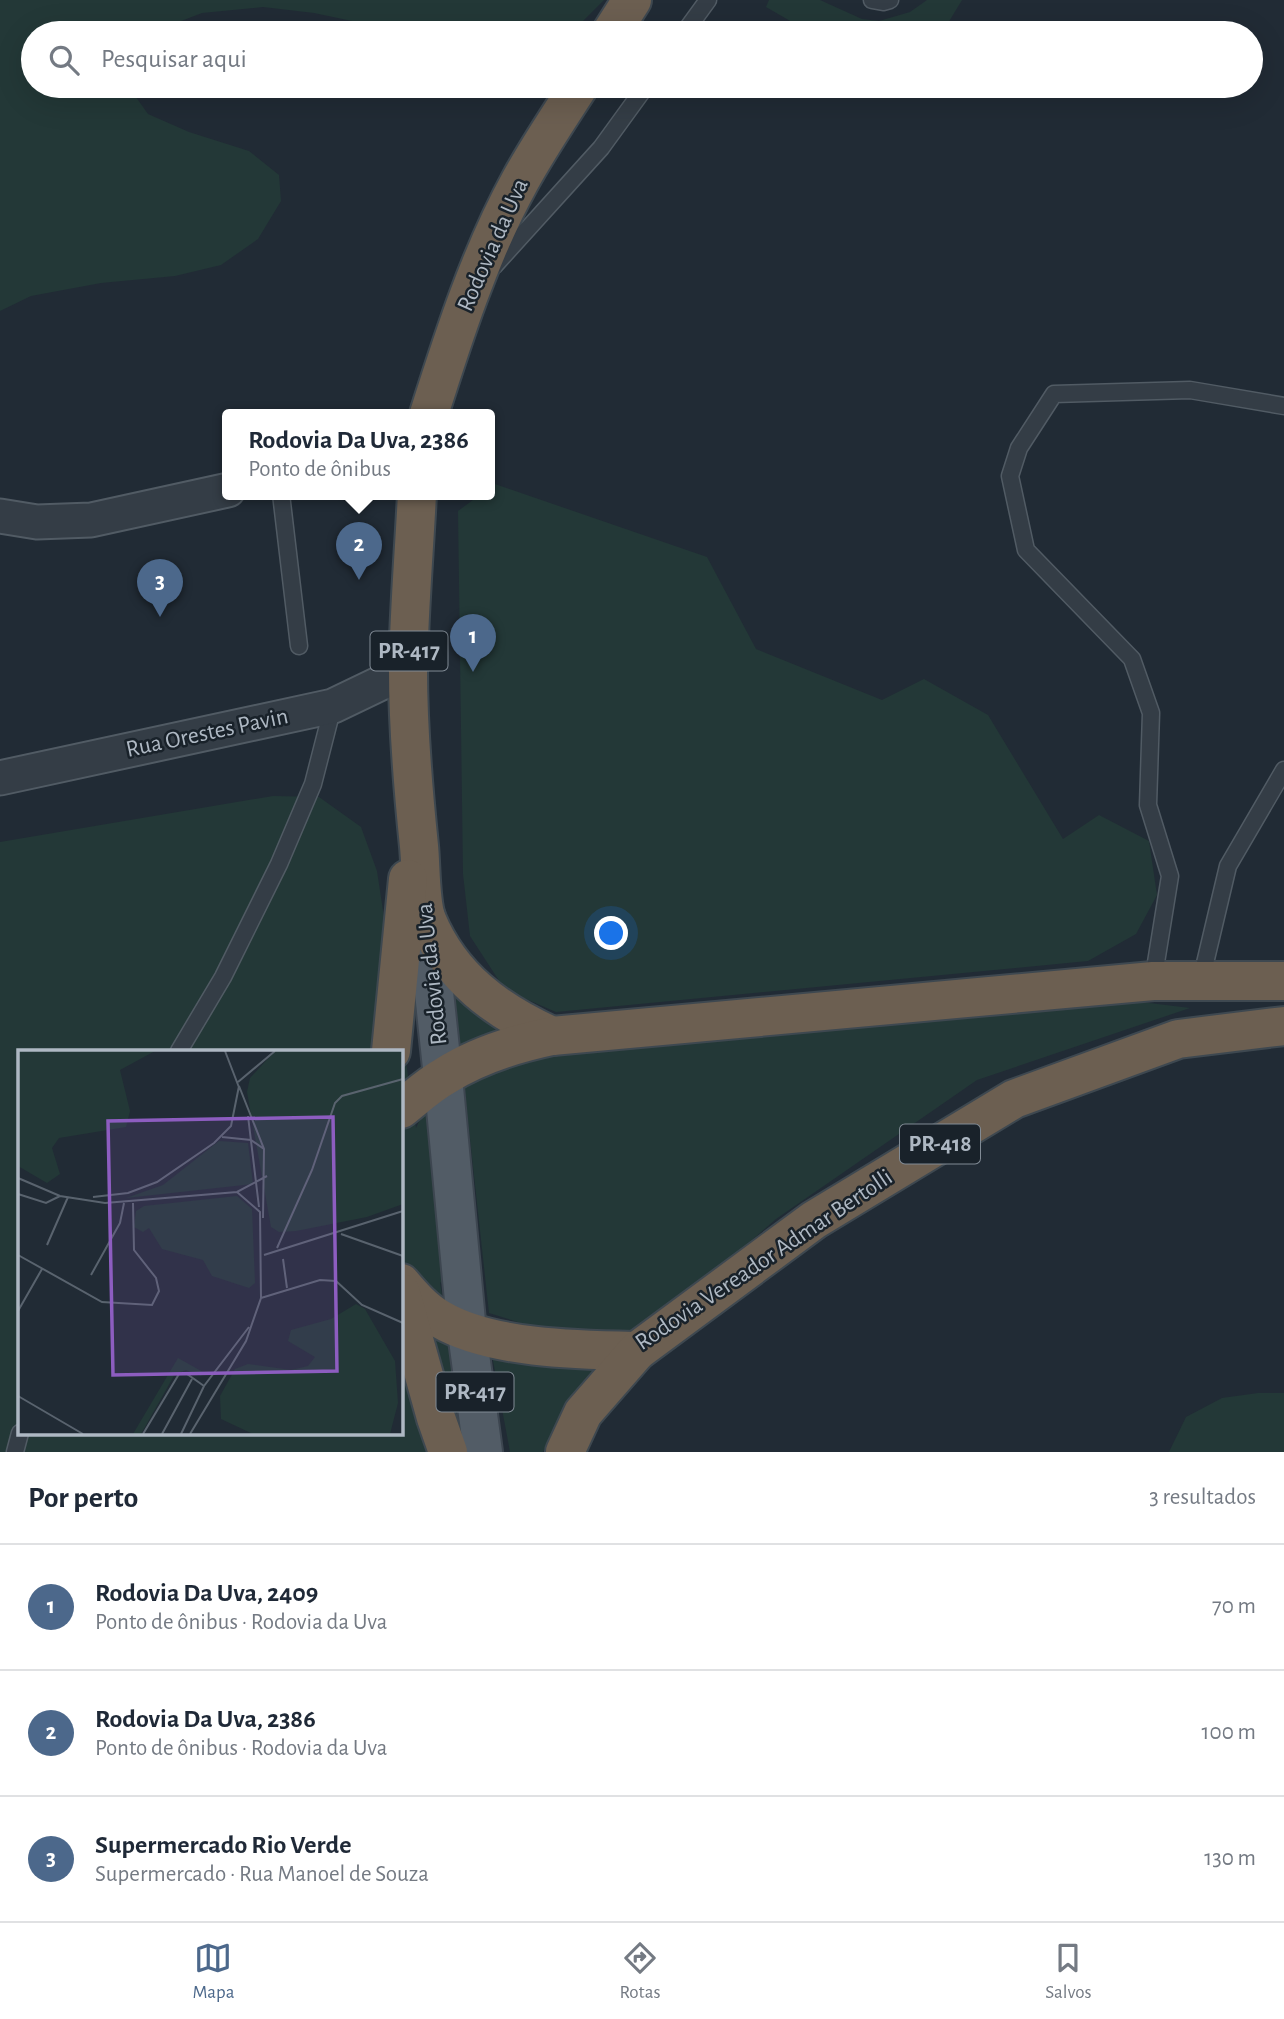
<!DOCTYPE html>
<html lang="pt">
<head>
<meta charset="utf-8">
<style>
	body { margin:0; font-family:"Alegreya Sans",sans-serif; background:#f6f6f7; color:#1f2937 }
	.you { position:absolute; left:612px; top:934px; width:24px; height:24px; margin:-18px; border:5px solid #fff; border-radius:50%; background:#1a73e8; box-shadow:0 0 0 10px #1a73e833 }
	.badge { display:grid; place-items:center; width:46px; height:46px; border-radius:50%; background:#4c688b; color:#fff; font-size:23px; font-weight:700 }
	.pin { position:absolute; translate:-50% -58px; filter:drop-shadow(0 2px 4px #0008) }
	.pin::after { content:''; position:absolute; top:37px; width:24px; height:21px; background:inherit; clip-path:polygon(0 0,100% 0,50% 100%) }
	.popup { position:absolute; left:222px; top:409px; width:273px; height:91px; box-sizing:border-box; display:grid; place-content:center; border-radius:7px; background:#fff; filter:drop-shadow(0 2px 5px #0005); font-size:23px; white-space:nowrap; color:#747a83 }
	.popup b { font-size:26px; color:#1f2937 }
	.popup::after { content:''; position:absolute; left:50%; top:100%; margin-left:-14px; border:14px solid transparent; border-top-color:#fff }
	.list { margin:0; padding:0; list-style:none }
	h2 { display:flex; justify-content:space-between; align-items:center; height:91px; margin:0; padding:0 28px; font-size:30px }
	h2 small { font-size:23px; font-weight:400; color:#747a83 }
	.list li { display:grid; grid-template-columns:46px 1fr auto; gap:21px; align-items:center; box-sizing:border-box; height:126px; padding:0 28px; border-top:2px solid #e0e1e3 }
	.list b { display:block; font-size:26px; white-space:nowrap }
	.list p { margin:0; font-size:23px; white-space:nowrap; color:#747a83 }
	.list em { font-size:23px; font-style:normal; color:#747a83 }
	.icon { flex:none; width:38px; height:38px; fill:none; stroke:currentColor; stroke-width:2; stroke-linecap:round; stroke-linejoin:round }
	.map { position:relative; flex:none; width:1284px; height:1452px; overflow:hidden }
	.search { position:absolute; background:#fff; box-shadow:0 7px 28px #0002; left:21px; right:21px; top:21px; height:77px; display:flex; align-items:center; gap:18px; box-sizing:border-box; padding:0 24px; border-radius:38px; color:#747a83; font-size:26px }
	.sheet { height:469px; background:#fff }
	nav { display:flex; justify-content:space-around; align-items:center; box-sizing:border-box; height:98px; border-top:2px solid #e0e1e3; background:#fff; font-size:19px; color:#747a83 }
	nav a { display:grid; justify-items:center; gap:4px }
	nav .on { color:#4c688b }
	.map>svg:first-child { display:block }
</style>
</head>
<body>
<div class="map">
<svg width="1284" height="1452" viewBox="0 0 1284 1452">
	<rect width="100%" height="100%" fill="#212b35"/>
	<!-- green -->
	<g fill="#233837" fill-rule="evenodd">
		<path d="M 0,0 L 604,0 L 583,21 L 555,33 L 409,33 L 314,13 L 263,7 L 202,13 L 163,28 L 157,33 L 33,33 L 33,86 L 128,86 L 148,114 L 189,132 L 249,151 L 279,175 L 281,201 L 258,239 L 221,265 L 175,276 L 101,283 L 31,296 L 0,311 Z"/>
		<path d="M 769,0 L 820,0 L 862,19 L 879,21 L 910,12 L 927,0 L 962,0 L 942,33 L 811,33 L 766,7 Z"/>
		<path d="M 495,484 L 707,557 L 756,649 L 882,700 L 924,679 L 988,715 L 1063,839 L 1099,815 L 1149,841 L 1157,895 L 1136,934 L 1088,961 L 556,1012 L 505,990 L 470,936 L 463,874 L 458,511 L 481,494 L 490,494 L 490,488 Z"/>
		<path d="M 273,796 L 319,797 L 361,827 L 377,871 L 416,1128 L 426,1106 L 445,1287 L 440,1282 L 466,1452 L 0,1452 L 0,842 ZM 19,1051 L 401,1051 L 401,1433 L 19,1433 Z"/>
		<path d="M 447,989 L 505,1034 L 452,1048 Z"/>
		<path d="M 1117,999 L 1190,1008 L 977,1080 L 776,1219 L 655,1325 L 600,1338 L 543,1330 L 489,1313 L 463,1075 L 537,1054 Z"/>
		<path d="M 491,1350 L 603,1369 L 568,1404 L 543,1452 L 510,1452 Z"/>
		<path d="M 1258,1393 L 1284,1393 L 1284,1452 L 1169,1452 L 1186,1417 L 1222,1398 Z"/>
	</g>
	<g fill="none" stroke-linecap="round" stroke-linejoin="round">
		<!-- lane casing -->
		<g stroke="#515b64" stroke-width="19">
			<g id="lane">
				<path d="M 872,0 L 883,2 L 890,0"/>
				<path d="M 684,33 L 708,0"/>
				<path d="M 494,266 L 601,148 L 646,86"/>
				<path d="M 281,494 L 299,646"/>
				<path d="M 1201,980 L 1228,866 L 1284,770"/>
				<path d="M 1153,981 L 1170,876 L 1148,805 L 1151,713 L 1132,659 L 1026,550 L 1010,476 L 1019,448 L 1054,394 L 1190,390 L 1284,406"/>
				<path d="M 179,1051 L 223,977 L 279,864 L 313,784 L 333,706"/>
				<path d="M 15,1452 L 20,1433"/>
			</g>
		</g>
		<!-- street casing -->
		<g stroke="#515b64" stroke-width="37">
			<g id="street">
				<path d="M 0,516 L 37,522 L 91,520 L 228,490"/>
				<path d="M 0,778 L 333,706 L 408,670"/>
			</g>
		</g>
		<!-- primary casing -->
		<g stroke="#3d4650" stroke-width="42">
			<path id="primary" d="M 426,917 L 443,1077 L 467,1332 L 483,1452"/>
		</g>
		<!-- highway casing -->
		<g stroke="#3e4850" stroke-width="42">
			<g id="highway">
				<path d="M 611,33 L 632,0"/>
				<path d="M 429,414 C 454,335 480,254 520,181 C 538,148 559,117 579,86"/>
				<path d="M 417,494 C 414,553 409,612 408,670 C 408,728 413,788 419,846 C 421,865 420,903 427,920 C 451,978 497,1011 552,1036"/>
				<path d="M 391,1051 L 408,879"/>
				<path d="M 401,1109 C 415,1098 429,1085 445,1076 C 478,1055 514,1044 552,1036 L 1153,981 L 1284,981"/>
				<path d="M 401,1283 C 412,1296 424,1310 440,1319 C 491,1349 579,1350 637,1351"/>
				<path d="M 401,1293 L 436,1418 L 448,1452"/>
				<path d="M 565,1452 L 583,1413 L 637,1351 L 814,1220 L 1014,1099 L 1178,1039 L 1284,1026"/>
			</g>
		</g>
		<!-- lane -->
		<use href="#lane" stroke="#343d46" stroke-width="16"/>
		<!-- street -->
		<use href="#street" stroke="#343d46" stroke-width="33"/>
		<!-- primary -->
		<use href="#primary" stroke="#525c66" stroke-width="38"/>
		<!-- highway -->
		<use href="#highway" stroke="#6c5f51" stroke-width="38"/>
	</g>
	<g text-anchor="middle" dominant-baseline="central" stroke-width="5" stroke-linejoin="round" paint-order="stroke">
		<!-- shield labels -->
		<g fill="#19222a" stroke="#818b95" stroke-width="2">
			<rect x="370.5" y="631.5" width="77" height="39" rx="5"/>
			<rect x="900" y="1124.5" width="80" height="39" rx="5"/>
			<rect x="436.5" y="1372.5" width="77" height="39" rx="5"/>
		</g>
		<g font-size="23" font-weight="bold" fill="#aeb8c3">
			<text x="409" y="651">PR-417</text>
			<text x="940" y="1144">PR-418</text>
			<text x="475" y="1392">PR-417</text>
		</g>
		<!-- street labels -->
		<g font-size="24" fill="#aeb8c3" stroke="#19222a">
			<text transform="translate(493 245) rotate(-66)">Rodovia da Uva</text>
			<text transform="translate(207 733) rotate(-12)">Rua Orestes Pavin</text>
			<text transform="translate(432 974) rotate(-96)">Rodovia da Uva</text>
			<text transform="translate(764 1260) rotate(-34)">Rodovia Vereador Admar Bertolli</text>
		</g>
	</g>
	<!-- overview -->
	<g transform="translate(18 1050)">
		<rect width="385" height="385" fill="#212b35"/>
		<path d="M 0,1 L 137,1 L 102,20 L 112,61 L 108,77 L 41,88 L 34,98 L 42,124 L 29,133 L 0,116 ZM 257,1 L 385,1 L 385,154 L 349,167 L 278,181 L 261,182 L 253,177 L 229,42 L 232,28 ZM 201,91 L 230,93 L 235,134 L 108,148 L 145,135 ZM 219,146 L 234,159 L 237,233 L 231,238 L 194,226 L 185,210 L 144,199 L 131,178 L 125,182 L 116,177 L 118,161 L 126,156 ZM 338,254 L 347,259 L 377,311 L 380,353 L 372,384 L 235,384 L 203,369 L 202,346 L 217,319 L 230,314 L 273,320 L 290,316 L 297,307 L 270,291 L 273,280 L 313,269 ZM 160,308 L 185,322 L 183,326 L 168,320 L 157,324 L 123,384 L 115,384 Z" fill="#233837"/>
		<path fill="none" stroke="#59636e" stroke-width="2" d="M 207,1 L 222,40M 220,32 L 257,1M 221,36 L 246,99 L 245,168M 230,66 L 241,157M 204,87 L 233,90 L 246,99M 0,128 L 42,146 L 87,153 L 219,142 L 249,126M 0,144 L 28,153 L 42,146M 75,147 L 110,143 L 139,132 L 196,93 L 213,76 L 221,36M 323,184 L 385,206M 29,195 L 50,147M 259,198 L 294,120 L 317,53 L 324,46 L 385,29M 0,205 L 84,252 L 134,255 L 141,241 L 138,228 L 116,200 L 115,153M 246,205 L 385,161M 265,209 L 269,238M 73,225 L 102,173 L 106,153M 243,248 L 302,230 L 318,231 L 344,255 L 385,273M 0,261 L 24,219M 0,346 L 65,384M 125,384 L 161,324 L 169,324 L 186,336M 144,384 L 174,329M 163,384 L 186,336 L 231,277M 172,384 L 228,291 L 243,248 L 242,162 L 219,142"/>
		<path fill="#8d5dc0" fill-opacity="0.15" stroke="#8d5dc0" stroke-width="3.5" d="M 315,67 L 319,321 L 95,325 L 90,71 Z"/>
		<rect width="385" height="385" fill="none" stroke="#aeb8c3" stroke-width="3.5"/>
	</g>
</svg>
<div class="you"></div>
<div class="pin badge" style="left:473px;top:672px">1</div>
<div class="pin badge" style="left:359px;top:580px">2</div>
<div class="popup"><b>Rodovia Da Uva, 2386</b>Ponto de ônibus</div>
<div class="pin badge" style="left:160px;top:617px">3</div>
<div class="search"><svg class="icon" aria-label="search" viewBox="0 0 24 24"><circle cx="10" cy="10" r="6"/><path d="M15 15l6 6"/></svg>Pesquisar aqui</div>
</div>
<section class="sheet">
<h2>Por perto<small>3 resultados</small></h2>
<ul class="list">
<li><span class="badge">1</span><div><b>Rodovia Da Uva, 2409</b><p>Ponto de ônibus · Rodovia da Uva</p></div><em>70 m</em></li>
<li><span class="badge">2</span><div><b>Rodovia Da Uva, 2386</b><p>Ponto de ônibus · Rodovia da Uva</p></div><em>100 m</em></li>
<li><span class="badge">3</span><div><b>Supermercado Rio Verde</b><p>Supermercado · Rua Manoel de Souza</p></div><em>130 m</em></li>
</ul>
</section>
<nav>
<a class="on"><svg class="icon" aria-label="map" viewBox="0 0 24 24"><path d="M3 6l6-2 6 2 6-2v14l-6 2-6-2-6 2zM9 4v14M15 6v14"/></svg>Mapa</a>
<a><svg class="icon" aria-label="directions" viewBox="0 0 24 24"><path d="M12 3l9 9-9 9-9-9zM9 14v-3h6M13 9l2 2-2 2"/></svg>Rotas</a>
<a><svg class="icon" aria-label="saved" viewBox="0 0 24 24"><path d="M7 4h10v16l-5-4-5 4z"/></svg>Salvos</a>
</nav>
</body>
</html>
